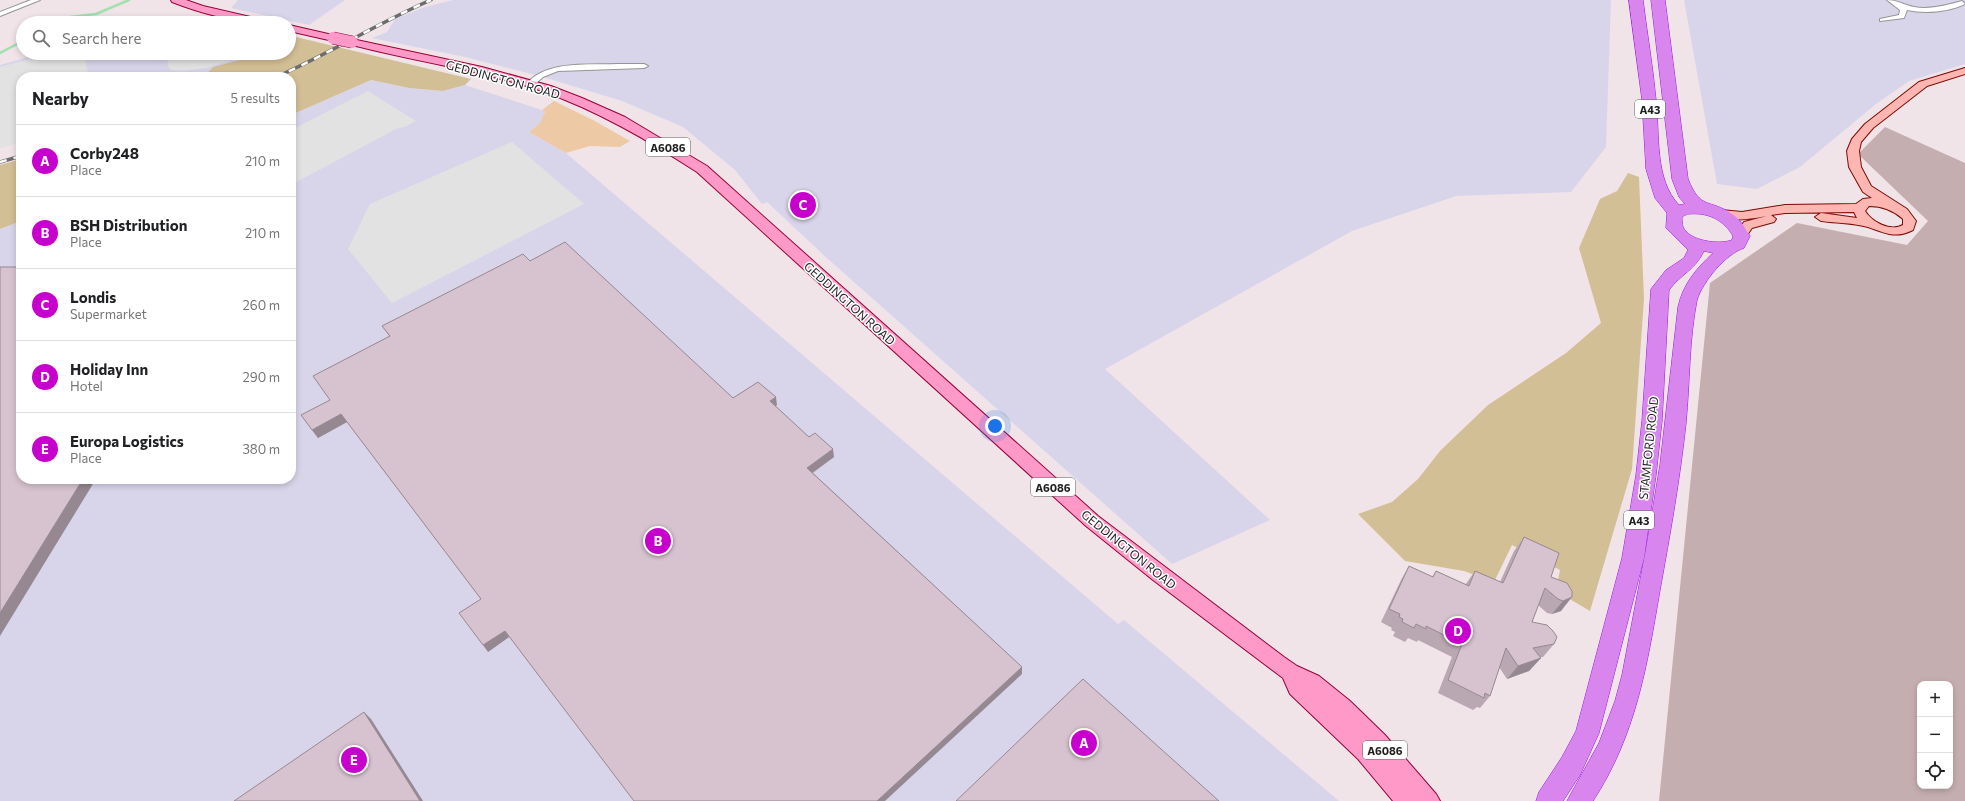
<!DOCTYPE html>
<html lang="en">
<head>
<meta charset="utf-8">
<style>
	body { margin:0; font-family:Commissioner,sans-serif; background:#f6f6f6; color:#202124 }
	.controls { position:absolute; right:12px; bottom:12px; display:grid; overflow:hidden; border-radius:8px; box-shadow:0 2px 6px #0003 }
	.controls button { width:36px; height:36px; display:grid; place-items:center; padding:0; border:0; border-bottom:1px solid #e0e0e0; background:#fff; color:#202124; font:20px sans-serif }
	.you { position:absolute; left:995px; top:426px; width:14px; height:14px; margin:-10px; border:3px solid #fff; border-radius:50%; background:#1a73e8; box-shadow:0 0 0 6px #1a73e833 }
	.badge { display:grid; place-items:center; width:26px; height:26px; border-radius:50%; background:#c800cd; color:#fff; font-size:13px; font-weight:700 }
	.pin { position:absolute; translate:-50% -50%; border:2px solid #fff; box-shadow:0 1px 4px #0006 }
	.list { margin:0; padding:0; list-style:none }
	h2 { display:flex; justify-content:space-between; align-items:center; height:52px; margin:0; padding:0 16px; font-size:17px }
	h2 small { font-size:13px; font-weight:400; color:#757577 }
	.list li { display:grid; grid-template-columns:26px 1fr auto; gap:12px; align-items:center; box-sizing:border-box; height:72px; padding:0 16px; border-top:1px solid #e0e0e0 }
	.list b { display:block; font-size:15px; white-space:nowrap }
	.list p { margin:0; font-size:13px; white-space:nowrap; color:#757577 }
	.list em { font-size:13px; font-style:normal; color:#757577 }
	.icon { flex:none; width:22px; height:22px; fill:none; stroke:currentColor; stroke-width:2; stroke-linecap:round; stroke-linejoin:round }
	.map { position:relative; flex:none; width:1965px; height:801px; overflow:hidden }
	.search { position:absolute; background:#fff; box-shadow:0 2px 6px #0003; left:16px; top:16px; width:280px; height:44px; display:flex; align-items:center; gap:10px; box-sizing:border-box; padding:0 14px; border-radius:22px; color:#757577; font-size:15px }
	.panel { position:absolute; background:#fff; box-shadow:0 2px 6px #0003; left:16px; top:72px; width:280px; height:412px; border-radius:16px }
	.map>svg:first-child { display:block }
</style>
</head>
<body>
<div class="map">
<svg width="1965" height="801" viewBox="0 0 1965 801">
	<rect width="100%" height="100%" fill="#f0e4e8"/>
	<!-- industrial -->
	<g fill="#d8d5ea">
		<path d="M 238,0 L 345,0 L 309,25 L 231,8 Z"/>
		<path d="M 453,0 L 1611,0 L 1606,147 L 1571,192 L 1456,196 L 1352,231 L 1105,369 L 1270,520 L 1172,564 L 828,259 L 767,202 L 762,204 L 735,170 L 683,127 L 622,101 L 543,77 L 465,57 L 372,38 L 387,32 L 395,19 L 425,7 Z"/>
		<path d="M 1684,0 L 1965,0 L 1965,64 L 1909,81 L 1876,104 L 1800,167 L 1757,189 L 1717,184 Z"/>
		<path d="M 289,39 L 313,44 L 239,77 L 21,77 L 21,141 L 0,148 L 0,65 L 43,53 L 289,53 Z"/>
		<path d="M 371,80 L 409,88 L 443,91 L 465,85 L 542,110 L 545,112 L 540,123 L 529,132 L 566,153 L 1118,624 L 1124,620 L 1339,801 L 0,801 L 0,229 L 21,221 L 21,479 L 291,479 L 291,115 Z"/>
	</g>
	<!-- construction -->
	<path fill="#c5aeaf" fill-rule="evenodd" d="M 1885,127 L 1965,163 L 1965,801 L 1659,801 L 1710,283 L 1797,223 L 1907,245 L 1928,221 L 1858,154 ZM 1920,684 L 1950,684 L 1950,786 L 1920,786 Z"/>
	<!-- grass -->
	<path fill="#eec9a5" d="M 554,101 L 593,120 L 630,141 L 620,147 L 590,146 L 566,153 L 529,132 L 540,123 L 545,112 L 542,110 Z"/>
	<!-- forest -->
	<g fill="#d3bf95">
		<path d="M 296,37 L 471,79 L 465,85 L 443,91 L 409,88 L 371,80 L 291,115 L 291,77 L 204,77 L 213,67 L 268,53 L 289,53 L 289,41 Z"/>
		<path d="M 21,159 L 21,221 L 0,229 L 0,165 Z"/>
		<path d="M 1628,173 L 1639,177 L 1644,299 L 1632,469 L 1590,611 L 1556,591 L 1560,570 L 1512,545 L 1494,582 L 1464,571 L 1405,561 L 1358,514 L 1392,502 L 1418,479 L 1440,451 L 1488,405 L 1566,353 L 1601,323 L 1579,248 L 1600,199 L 1617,191 Z"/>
	</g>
	<!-- parking -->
	<g fill="#e2e2e2">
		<path d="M 53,53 L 83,53 L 89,77 L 21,77 L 21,141 L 0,148 L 0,67 Z"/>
		<path d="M 181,53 L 259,53 L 205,68 L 183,71 L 171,70 L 167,64 L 169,60 Z"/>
		<path d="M 368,91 L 416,121 L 405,127 L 396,129 L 291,185 L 291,130 Z"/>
		<path d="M 512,142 L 584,204 L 392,303 L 348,249 L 370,204 Z"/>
	</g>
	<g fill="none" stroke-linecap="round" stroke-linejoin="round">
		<!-- stream -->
		<g stroke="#a1e1ae" stroke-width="2.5">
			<path d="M 59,23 L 70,17 L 96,14 L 129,0"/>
			<path d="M 0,53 L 23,41"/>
		</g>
		<!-- street casing -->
		<g stroke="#959595" stroke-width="2">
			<g id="street">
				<path d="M 31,0 L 40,0 L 0,16 L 0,12 Z"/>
				<path d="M 1887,0 C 1897,0 1904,5 1914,7 C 1930,10 1947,5 1962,1 L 1965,4 C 1949,12 1925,14 1907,10 L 1904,18 L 1880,21 L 1880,19 L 1899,15 L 1900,10 Z"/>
				<path d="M 617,64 L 644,64 L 648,66 L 644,68 L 558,71 L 543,77 L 533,86 L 527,86 L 526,84 C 546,60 589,65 617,64 Z"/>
			</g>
		</g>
		<!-- secondary casing -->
		<g stroke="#7b0b00" stroke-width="2">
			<path id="secondary" d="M 1965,68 L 1965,74 L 1927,86 L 1873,128 L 1861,142 L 1859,151 L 1861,167 L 1871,186 L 1907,209 L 1916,221 L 1913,230 C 1896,239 1885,233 1868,227 C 1854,223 1836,223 1821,221 L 1815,217 L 1821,213 L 1857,218 L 1854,212 L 1785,213 L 1771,215 L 1776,219 L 1774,222 L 1752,228 L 1745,238 L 1741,239 L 1735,235 L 1744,222 L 1767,216 C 1757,218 1722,224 1715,214 L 1721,210 L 1742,212 L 1785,205 L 1856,204 L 1863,199 L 1872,198 L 1863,192 L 1849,167 L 1847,151 L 1852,139 L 1865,124 L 1919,82 ZM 1869,206 C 1882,206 1893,210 1903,219 L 1903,225 C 1890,232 1872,222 1865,211 Z"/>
		</g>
		<!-- primary casing -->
		<g stroke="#990036" stroke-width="2">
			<g id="primary">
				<path d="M 171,0 L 186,0 L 203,6 L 268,21 L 270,23 C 236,23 203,14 172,2 Z"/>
				<path d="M 289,25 L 337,36 L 339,38 L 333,41 L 289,31 Z"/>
				<path d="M 352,39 L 482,67 L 551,86 L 582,98 L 625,117 L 707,166 L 1098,516 L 1284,657 L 1297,666 L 1319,676 L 1350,701 L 1385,735 L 1436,794 L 1440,801 L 1393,801 L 1358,759 L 1290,694 L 1283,678 L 1153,580 L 1086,526 L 697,172 C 648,140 598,111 542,91 C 479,70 413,61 348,44 L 346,42 L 348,40 Z"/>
			</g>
		</g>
		<!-- highway casing -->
		<g stroke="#9c16e8" stroke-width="1">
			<path id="highway" d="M 1629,0 L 1643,0 C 1647,33 1653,67 1656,100 C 1660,134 1654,179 1679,205 L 1685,204 L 1679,197 L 1672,179 L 1651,0 L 1665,0 L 1688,179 C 1701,211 1709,198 1732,214 C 1740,219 1745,228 1750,236 L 1744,248 C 1726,254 1703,281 1697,300 C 1689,340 1690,382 1686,423 C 1680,479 1670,535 1660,590 C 1647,666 1636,735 1593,801 L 1567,801 L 1599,743 L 1615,701 L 1622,675 L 1646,549 L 1660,465 L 1678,307 C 1683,284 1696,269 1713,253 L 1704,251 C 1695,270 1681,274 1669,290 L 1662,421 L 1656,475 L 1644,558 L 1599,733 L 1580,775 L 1563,801 L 1536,801 L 1539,792 L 1562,757 L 1576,731 L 1622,558 L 1636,475 L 1642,421 L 1651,289 L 1666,270 L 1684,258 L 1688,250 L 1666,228 L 1667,213 L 1655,198 L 1646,169 L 1642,100 ZM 1688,214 C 1707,212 1723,219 1733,236 L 1732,240 C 1719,245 1689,241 1683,227 C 1682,224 1682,220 1682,217 Z"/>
		</g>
		<!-- street -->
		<use href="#street" fill="#fff" fill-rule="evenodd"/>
		<!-- secondary -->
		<use href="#secondary" fill="#feb6b3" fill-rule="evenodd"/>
		<!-- primary -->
		<use href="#primary" fill="#ff9ac8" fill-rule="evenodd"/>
		<!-- highway -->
		<use href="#highway" fill="#d885ed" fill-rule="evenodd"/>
		<!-- rail casing -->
		<g stroke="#6c6c6c" stroke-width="3.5">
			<g id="rail">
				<path d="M 276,77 C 329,54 378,23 431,0"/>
				<path d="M 0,162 L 21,156"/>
			</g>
		</g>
		<!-- rail -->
		<use href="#rail" stroke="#fff" stroke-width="2.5" stroke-dasharray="7" stroke-linecap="butt"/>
		<!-- primary-bridge casing -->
		<g stroke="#990036" stroke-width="13" stroke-linecap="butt">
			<path id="primary-bridge" d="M 333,38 L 352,42"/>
		</g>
		<!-- primary-bridge -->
		<use href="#primary-bridge" stroke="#ff9ac8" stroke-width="12"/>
	</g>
	<!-- wall -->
	<g fill="#b9a8b2">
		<path d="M 530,261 L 733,398 L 777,405 L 775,406 L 809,437 L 834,457 L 813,473 L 1022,667 L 1022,674 L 509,637 L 488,652 L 481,599 L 347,422 L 318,438 L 312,430 L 330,400 L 389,336 L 382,326 Z"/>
		<path d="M 1524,537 L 1551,577 L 1572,591 L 1561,611 L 1552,614 L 1547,613 L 1538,605 L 1532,622 L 1554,644 L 1543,657 L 1540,657 L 1541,658 L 1529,671 L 1507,679 L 1499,667 L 1490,696 L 1480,708 L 1477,707 L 1473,710 L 1438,693 L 1452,657 L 1418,640 L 1417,642 L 1408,638 L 1405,642 L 1393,636 L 1395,632 L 1391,630 L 1392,628 L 1381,622 L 1401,580 L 1409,566 L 1432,577 L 1436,571 L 1465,585 L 1475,571 L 1500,582 L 1514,551 Z"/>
	</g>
	<!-- shaded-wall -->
	<g fill="#968891">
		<path d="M 776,397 L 777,405 L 772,409 L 770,401 Z"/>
		<path d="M 341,414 L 347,422 L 318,438 L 312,430 Z"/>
		<path d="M 833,449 L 834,457 L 809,475 L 807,468 Z"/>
		<path d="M 83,479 L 96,479 L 0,636 L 0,613 Z"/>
		<path d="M 1572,597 L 1561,611 L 1552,614 L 1563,601 Z"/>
		<path d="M 505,631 L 509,637 L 488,652 L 483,645 Z"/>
		<path d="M 1541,658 L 1529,671 L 1507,679 L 1518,666 Z"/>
		<path d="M 1022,667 L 1022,674 L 885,801 L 877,801 Z"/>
		<path d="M 364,712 L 371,719 L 423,801 L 420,801 Z"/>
	</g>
	<!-- building -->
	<g fill="#d7c3cf" stroke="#968891">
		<path d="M 565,242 L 733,398 L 758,382 L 776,397 L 770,401 L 809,437 L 815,433 L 833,449 L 807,468 L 1022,667 L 877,801 L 634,801 L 505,631 L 483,645 L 459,613 L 481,599 L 341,414 L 312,430 L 301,415 L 330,400 L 313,376 L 390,336 L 382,326 L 523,254 L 530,261 Z"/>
		<path d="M 0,267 L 21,267 L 21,479 L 83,479 L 0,613 Z"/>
		<path d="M 1524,537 L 1559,553 L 1551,577 L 1567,583 L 1572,591 L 1572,597 L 1563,601 L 1558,599 L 1545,588 L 1532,622 L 1547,625 L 1553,631 L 1557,637 L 1554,644 L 1533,648 L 1541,658 L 1518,666 L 1506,648 L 1490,696 L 1485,693 L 1484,698 L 1448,680 L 1462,644 L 1426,626 L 1426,629 L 1416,624 L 1414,628 L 1402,622 L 1403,619 L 1399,617 L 1400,614 L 1389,609 L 1409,566 L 1433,577 L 1436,571 L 1469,586 L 1475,571 L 1503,583 Z"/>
		<path d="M 1083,679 L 1219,801 L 956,801 Z"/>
		<path d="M 364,712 L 420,801 L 234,801 Z"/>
	</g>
	<g text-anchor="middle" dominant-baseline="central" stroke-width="3" stroke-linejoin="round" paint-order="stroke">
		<!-- shield labels -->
		<g fill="#fff" stroke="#626262" stroke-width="1">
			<rect x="1635" y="100" width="30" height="18" rx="3"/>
			<rect x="646" y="138" width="44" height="18" rx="3"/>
			<rect x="1031" y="478" width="44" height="18" rx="3"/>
			<rect x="1624" y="511" width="30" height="18" rx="3"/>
			<rect x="1363" y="741" width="44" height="18" rx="3"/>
		</g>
		<g font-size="11" font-weight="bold" fill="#1e1e1e">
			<text x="1650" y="109">A43</text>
			<text x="668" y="147">A6086</text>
			<text x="1053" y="487">A6086</text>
			<text x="1639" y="520">A43</text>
			<text x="1385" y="750">A6086</text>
		</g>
		<!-- street labels -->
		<g font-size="12" fill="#1e1e1e" stroke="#fff">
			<text transform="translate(503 79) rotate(15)">GEDDINGTON ROAD</text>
			<text transform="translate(850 303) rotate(42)">GEDDINGTON ROAD</text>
			<text transform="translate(1648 448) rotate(-84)">STAMFORD ROAD</text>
			<text transform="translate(1129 549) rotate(39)">GEDDINGTON ROAD</text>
		</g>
	</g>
</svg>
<div class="controls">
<button>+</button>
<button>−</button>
<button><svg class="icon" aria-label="locate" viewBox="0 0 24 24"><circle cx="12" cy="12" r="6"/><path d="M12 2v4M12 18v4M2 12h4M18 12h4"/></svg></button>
</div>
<div class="you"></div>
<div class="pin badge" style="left:1084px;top:743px">A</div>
<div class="pin badge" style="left:658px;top:541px">B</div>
<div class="pin badge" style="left:803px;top:205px">C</div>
<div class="pin badge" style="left:1458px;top:631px">D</div>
<div class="pin badge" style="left:354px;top:760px">E</div>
<div class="search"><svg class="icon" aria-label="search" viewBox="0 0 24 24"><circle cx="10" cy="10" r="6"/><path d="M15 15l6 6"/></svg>Search here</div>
<section class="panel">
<h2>Nearby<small>5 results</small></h2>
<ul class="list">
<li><span class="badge">A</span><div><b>Corby248</b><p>Place</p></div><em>210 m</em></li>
<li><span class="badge">B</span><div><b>BSH Distribution</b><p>Place</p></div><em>210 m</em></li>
<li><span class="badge">C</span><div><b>Londis</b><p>Supermarket</p></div><em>260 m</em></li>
<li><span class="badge">D</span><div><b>Holiday Inn</b><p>Hotel</p></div><em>290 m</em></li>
<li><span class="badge">E</span><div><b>Europa Logistics</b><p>Place</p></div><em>380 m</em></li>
</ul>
</section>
</div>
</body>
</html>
